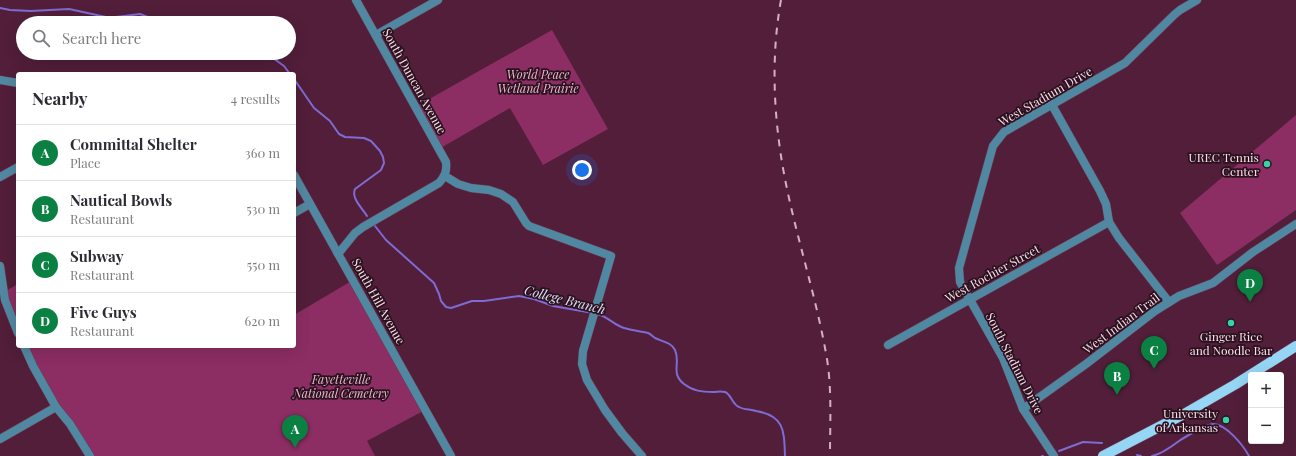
<!DOCTYPE html>
<html lang="en">
<head>
<meta charset="utf-8">
<style>
	body { margin:0; font-family:"Playfair Display",serif; background:#f7f7f7; color:#2b2b33 }
	.controls { position:absolute; right:12px; bottom:12px; display:grid; overflow:hidden; border-radius:4px; box-shadow:0 4px 16px #0002 }
	.controls button { width:36px; height:36px; display:grid; place-items:center; padding:0; border:0; border-bottom:1px solid #e1e1e2; background:#fff; color:#2b2b33; font:20px sans-serif }
	.you { position:absolute; left:582px; top:170px; width:14px; height:14px; margin:-10px; border:3px solid #fff; border-radius:50%; background:#1a73e8; box-shadow:0 0 0 6px #1a73e833 }
	.badge { display:grid; place-items:center; width:26px; height:26px; border-radius:50%; background:#0b8043; color:#fff; font-size:13px; font-weight:700 }
	.pin { position:absolute; translate:-50% -33px; filter:drop-shadow(0 1px 2px #0008) }
	.pin::after { content:''; position:absolute; top:21px; width:14px; height:12px; background:inherit; clip-path:polygon(0 0,100% 0,50% 100%) }
	.list { margin:0; padding:0; list-style:none }
	h2 { display:flex; justify-content:space-between; align-items:center; height:52px; margin:0; padding:0 16px; font-size:17px }
	h2 small { font-size:13px; font-weight:400; color:#7c7c81 }
	.list li { display:grid; grid-template-columns:26px 1fr auto; gap:12px; align-items:center; box-sizing:border-box; height:56px; padding:0 16px; border-top:1px solid #e1e1e2 }
	.list b { display:block; font-size:15px; white-space:nowrap }
	.list p { margin:0; font-size:13px; white-space:nowrap; color:#7c7c81 }
	.list em { font-size:13px; font-style:normal; color:#7c7c81 }
	.icon { flex:none; width:22px; height:22px; fill:none; stroke:currentColor; stroke-width:2; stroke-linecap:round; stroke-linejoin:round }
	.map { position:relative; flex:none; width:1296px; height:456px; overflow:hidden }
	.search { position:absolute; background:#fff; box-shadow:0 4px 16px #0002; left:16px; top:16px; width:280px; height:44px; display:flex; align-items:center; gap:10px; box-sizing:border-box; padding:0 14px; border-radius:22px; color:#7c7c81; font-size:15px }
	.panel { position:absolute; background:#fff; box-shadow:0 4px 16px #0002; left:16px; top:72px; width:280px; height:276px; border-radius:4px }
	.map>svg:first-child { display:block }
</style>
</head>
<body>
<div class="map">
<svg width="1296" height="456" viewBox="0 0 1296 456">
	<rect width="100%" height="100%" fill="#521e3a"/>
	<!-- green -->
	<g fill="#8c2d63">
		<path d="M 552,30 L 608,129 L 543,165 L 510,108 L 439,149 L 415,107 Z"/>
		<path d="M 1296,115 L 1296,210 L 1217,265 L 1180,213 Z"/>
		<path d="M 353,280 L 425,410 L 367,441 L 375,456 L 90,456 L 24,346 L 294,346 L 294,315 Z"/>
		<path d="M 18,284 L 18,333 L 4,292 Z"/>
	</g>
	<g fill="none" stroke-linecap="round" stroke-linejoin="round">
		<!-- stream -->
		<g stroke="#7e6bd3" stroke-width="2">
			<path d="M 0,8 L 10,10 L 31,11 L 69,9 L 106,17 L 116,17 L 140,14 L 163,23"/>
			<path d="M 266,53 L 284,66 L 290,74"/>
			<path d="M 294,79 L 314,108 L 330,121 L 339,134 L 345,137 L 364,138 L 371,141 L 380,151 L 383,157 L 384,163 L 381,170 L 355,189 C 351,198 362,208 367,216"/>
			<path d="M 375,226 L 386,240 L 434,283 L 439,294 L 441,301 L 446,307 L 451,308 L 472,301 L 484,301 L 519,296 L 534,299 L 553,306 L 593,313"/>
			<path d="M 597,314 C 607,316 614,325 624,328 C 631,330 640,331 648,333 C 651,334 652,336 655,338 C 663,342 671,342 675,350 C 681,363 670,373 684,384 C 693,391 702,392 713,392 C 717,392 721,391 725,392 C 731,394 732,404 739,407 C 744,410 751,409 756,411 C 785,416 784,431 785,456"/>
			<path d="M 1059,451 L 1083,442 L 1102,443"/>
			<path d="M 1137,455 L 1141,456"/>
			<path d="M 1042,456 L 1043,456"/>
			<path d="M 1152,456 C 1162,454 1171,447 1179,441 C 1185,437 1207,424 1213,424 C 1226,424 1243,445 1249,456"/>
		</g>
		<!-- minor casing -->
		<g stroke="#6e3c56" stroke-width="9">
			<g id="minor">
				<path d="M 376,35 L 438,0"/>
				<path d="M 0,80 L 18,83"/>
				<path d="M 1052,105 L 1100,191 L 1106,204 L 1109,222 L 1119,238 L 1169,302"/>
				<path d="M 294,175 L 451,456"/>
				<path d="M 445,176 L 458,184 L 471,188 L 489,190 L 501,194 L 513,202 L 526,223 L 529,226 L 611,256 L 583,351 L 582,364 L 587,380 L 605,410 L 622,433 L 642,456"/>
				<path d="M 0,177 L 18,167"/>
				<path d="M 294,213 L 310,204"/>
				<path d="M 338,254 L 355,233 L 363,227 L 439,183 C 445,176 447,171 446,162 L 356,0"/>
				<path d="M 0,266 L 5,300 L 18,333"/>
				<path d="M 888,345 L 1109,222"/>
				<path d="M 24,346 L 33,366 L 56,407 L 70,424 L 90,456"/>
				<path d="M 1023,409 L 1086,364 L 1155,311 L 1179,296 L 1213,283 L 1253,252 L 1296,224"/>
				<path d="M 0,439 L 56,407"/>
				<path d="M 1054,456 L 1023,409 L 1003,358 L 960,282 L 959,268 L 993,146 L 1004,132 L 1125,63 L 1174,15 L 1180,10 L 1197,0"/>
			</g>
		</g>
		<!-- primary casing -->
		<g stroke="#6e3c56" stroke-width="11">
			<path id="primary" d="M 1103,456 L 1184,414 L 1236,384 L 1296,346"/>
		</g>
		<!-- minor -->
		<use href="#minor" stroke="#5188a1" stroke-width="8"/>
		<!-- primary -->
		<use href="#primary" stroke="#95d6f5" stroke-width="10"/>
		<!-- rail -->
		<path stroke="#d6b0c2" stroke-width="2" stroke-dasharray="7 7" stroke-linecap="butt" d="M 781,0 C 770,60 774,125 786,184 C 798,243 817,300 827,359 C 832,391 830,424 830,456"/>
	</g>
	<!-- markers -->
	<g fill="#33d4a8" stroke="#29121e" stroke-width="1.5">
		<circle cx="1267" cy="164" r="4"/>
		<circle cx="1231" cy="323" r="4"/>
		<circle cx="1226" cy="420" r="4"/>
	</g>
	<g text-anchor="middle" dominant-baseline="central" stroke-width="3.5" stroke-linejoin="round" paint-order="stroke">
		<!-- park labels -->
		<g font-size="12" font-style="italic" fill="#efb6d0" stroke="#29121e">
			<text x="538" y="74">World Peace<tspan x="538" dy="14">Wetland Prairie</tspan></text>
			<text x="341" y="379">Fayetteville<tspan x="341" dy="14">National Cemetery</tspan></text>
		</g>
		<!-- street labels -->
		<g font-size="12" fill="#fedceb" stroke="#29121e">
			<text transform="translate(415 81) rotate(61)">South Duncan Avenue</text>
			<text transform="translate(1045 96) rotate(-30)">West Stadium Drive</text>
			<text transform="translate(992 273) rotate(-29)">West Rochier Street</text>
			<text transform="translate(379 301) rotate(61)">South Hill Avenue</text>
			<text transform="translate(1121 323) rotate(-37)">West Indian Trail</text>
			<text transform="translate(1015 363) rotate(63)">South Stadium Drive</text>
		</g>
		<!-- poi labels -->
		<g font-size="12" fill="#fedceb" stroke="#29121e" text-anchor="end">
			<text x="1259" y="157">UREC Tennis<tspan x="1259" dy="14">Center</tspan></text>
			<text x="1231" y="336" text-anchor="middle">Ginger Rice<tspan x="1231" dy="14">and Noodle Bar</tspan></text>
			<text x="1218" y="413">University<tspan x="1218" dy="14">of Arkansas</tspan></text>
		</g>
		<!-- water labels -->
		<g font-size="13" font-style="italic" fill="#e1dffa" stroke="#29121e">
			<text transform="translate(565 299) rotate(14)">College Branch</text>
		</g>
	</g>
</svg>
<div class="controls">
<button>+</button>
<button>−</button>
</div>
<div class="you"></div>
<div class="pin badge" style="left:295px;top:448px">A</div>
<div class="pin badge" style="left:1117px;top:395px">B</div>
<div class="pin badge" style="left:1154px;top:369px">C</div>
<div class="pin badge" style="left:1250px;top:302px">D</div>
<div class="search"><svg class="icon" aria-label="search" viewBox="0 0 24 24"><circle cx="10" cy="10" r="6"/><path d="M15 15l6 6"/></svg>Search here</div>
<section class="panel">
<h2>Nearby<small>4 results</small></h2>
<ul class="list">
<li><span class="badge">A</span><div><b>Committal Shelter</b><p>Place</p></div><em>360 m</em></li>
<li><span class="badge">B</span><div><b>Nautical Bowls</b><p>Restaurant</p></div><em>530 m</em></li>
<li><span class="badge">C</span><div><b>Subway</b><p>Restaurant</p></div><em>550 m</em></li>
<li><span class="badge">D</span><div><b>Five Guys</b><p>Restaurant</p></div><em>620 m</em></li>
</ul>
</section>
</div>
</body>
</html>
